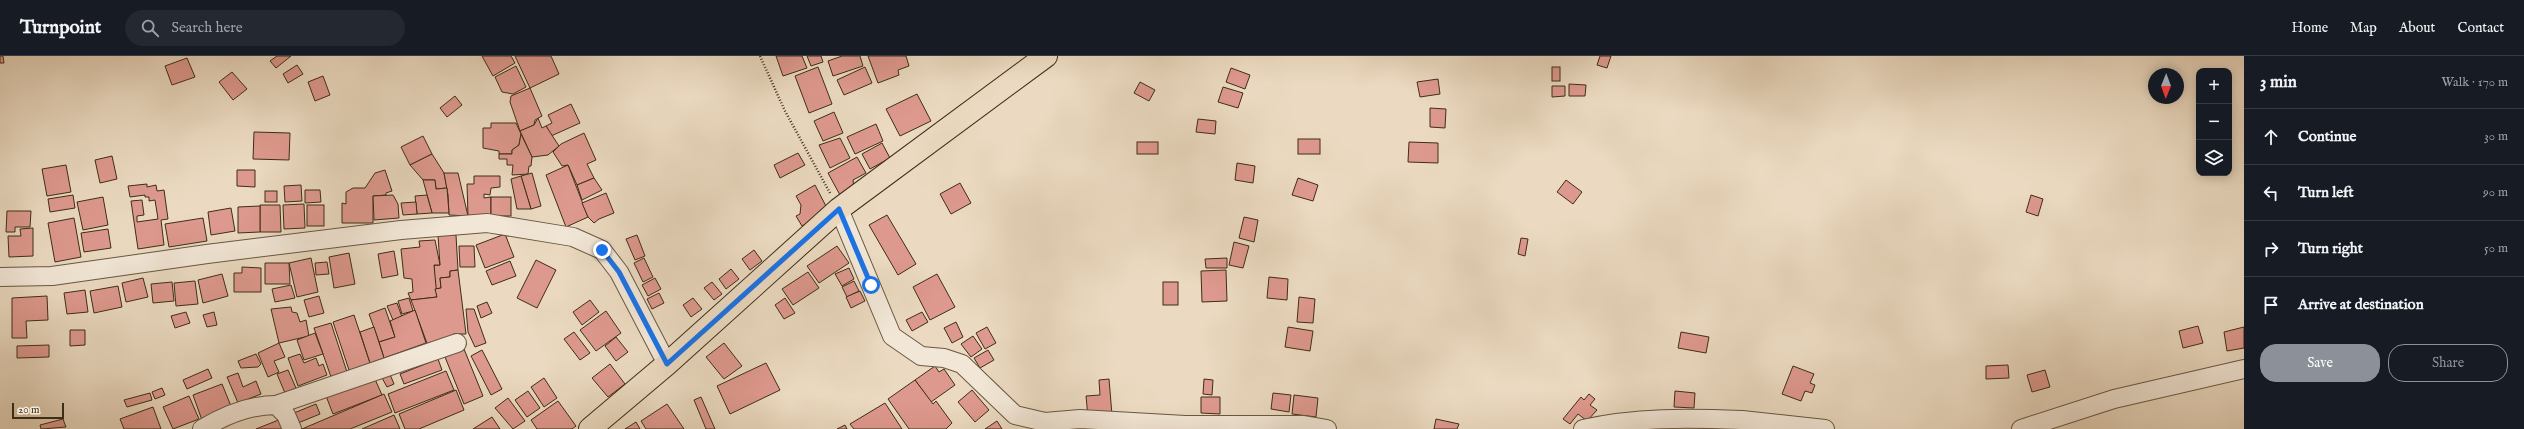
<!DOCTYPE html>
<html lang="en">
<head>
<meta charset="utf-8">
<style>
	body { margin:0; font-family:"IM FELL English",serif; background:#242831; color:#f1f3f6 }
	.controls { position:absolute; right:12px; top:12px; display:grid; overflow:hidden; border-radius:8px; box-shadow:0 2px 10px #0003 }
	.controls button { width:36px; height:36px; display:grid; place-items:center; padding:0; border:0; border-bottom:1px solid #363941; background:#171b24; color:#f1f3f6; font:20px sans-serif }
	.compass { position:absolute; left:2148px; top:12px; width:36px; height:36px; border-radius:50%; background:#171b24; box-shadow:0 2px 10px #0003; rotate:181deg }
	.scale { position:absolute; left:12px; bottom:10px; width:52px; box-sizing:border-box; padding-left:4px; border:2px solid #3e2d17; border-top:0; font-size:11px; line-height:14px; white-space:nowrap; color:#3e2d17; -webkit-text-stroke:3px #f2e7d7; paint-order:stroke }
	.stop { position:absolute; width:12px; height:12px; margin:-9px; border:3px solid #1a73e8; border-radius:50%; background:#fff }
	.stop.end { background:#1a73e8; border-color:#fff; box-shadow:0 1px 4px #0008 }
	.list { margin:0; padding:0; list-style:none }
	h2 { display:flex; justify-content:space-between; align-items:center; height:52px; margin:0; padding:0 16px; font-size:17px }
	h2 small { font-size:13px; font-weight:400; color:#9ea1a6 }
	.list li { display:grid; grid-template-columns:26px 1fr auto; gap:12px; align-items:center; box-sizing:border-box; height:56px; padding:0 16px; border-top:1px solid #363941 }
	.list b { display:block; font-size:15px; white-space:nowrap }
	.list em { font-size:13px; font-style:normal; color:#9ea1a6 }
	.actions { display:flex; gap:8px; padding:12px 16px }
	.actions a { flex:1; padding:9px 0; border:1px solid #8c9099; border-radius:16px; text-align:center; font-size:14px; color:#8c9099 }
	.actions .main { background:#8c9099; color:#fff }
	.icon { flex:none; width:22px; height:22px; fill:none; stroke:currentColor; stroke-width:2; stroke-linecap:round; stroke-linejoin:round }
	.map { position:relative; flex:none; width:2244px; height:373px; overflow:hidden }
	header { display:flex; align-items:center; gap:24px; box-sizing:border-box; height:56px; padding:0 20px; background:#171b24; border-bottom:1px solid #363941 }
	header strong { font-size:19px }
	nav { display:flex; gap:22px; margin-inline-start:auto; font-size:14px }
	.search { width:280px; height:36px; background:#242831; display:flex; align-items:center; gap:10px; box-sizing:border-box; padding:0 14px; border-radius:22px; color:#9ea1a6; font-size:15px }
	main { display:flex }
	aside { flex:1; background:#171b24 }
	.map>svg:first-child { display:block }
</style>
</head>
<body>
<header>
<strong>Turnpoint</strong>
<div class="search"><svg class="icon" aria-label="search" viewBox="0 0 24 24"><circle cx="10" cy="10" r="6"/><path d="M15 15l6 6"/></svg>Search here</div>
<nav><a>Home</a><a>Map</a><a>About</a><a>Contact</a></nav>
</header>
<main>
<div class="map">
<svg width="2244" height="373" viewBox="0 0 2244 373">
	<rect width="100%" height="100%" fill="#ebdac1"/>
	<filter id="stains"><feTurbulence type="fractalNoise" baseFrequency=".005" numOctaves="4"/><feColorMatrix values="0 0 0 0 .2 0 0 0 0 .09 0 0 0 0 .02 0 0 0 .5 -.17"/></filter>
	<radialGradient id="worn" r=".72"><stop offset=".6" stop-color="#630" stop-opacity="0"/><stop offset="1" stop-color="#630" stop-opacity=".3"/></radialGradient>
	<!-- building -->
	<g fill="#de998e" stroke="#3e2d17">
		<path d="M 0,0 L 3,0 L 4,7 L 0,7 Z"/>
		<path d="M 277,0 L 291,0 L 276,12 L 270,5 Z"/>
		<path d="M 482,0 L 511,0 L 515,7 L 493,20 Z"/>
		<path d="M 515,0 L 551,0 L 559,18 L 530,32 Z"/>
		<path d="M 776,0 L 802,0 L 807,12 L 783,20 Z"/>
		<path d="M 807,0 L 821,0 L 823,6 L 811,10 Z"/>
		<path d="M 842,0 L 860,0 L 863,10 L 833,20 L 828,5 Z"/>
		<path d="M 868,0 L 906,0 L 909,10 L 898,14 L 899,19 L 878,27 Z"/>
		<path d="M 1600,0 L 1611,0 L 1607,12 L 1597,9 Z"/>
		<path d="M 187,2 L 195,21 L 172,29 L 165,10 Z"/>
		<path d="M 297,9 L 303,18 L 288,27 L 283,18 Z"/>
		<path d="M 516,10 L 526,31 L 513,38 L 502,36 L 495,21 Z"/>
		<path d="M 818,11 L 832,48 L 809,57 L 795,20 Z"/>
		<path d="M 865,11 L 872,27 L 844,39 L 837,24 Z"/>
		<rect x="1552" y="11" width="8" height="14"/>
		<path d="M 1231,12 L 1250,19 L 1245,33 L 1226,26 Z"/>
		<path d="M 232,16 L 247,33 L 233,44 L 219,26 Z"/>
		<path d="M 323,20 L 330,39 L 315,45 L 308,26 Z"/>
		<path d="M 1438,23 L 1440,38 L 1420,41 L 1417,26 Z"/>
		<path d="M 1140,26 L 1155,34 L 1149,45 L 1134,37 Z"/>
		<path d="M 1569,28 L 1586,29 L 1585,40 L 1569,40 Z"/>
		<path d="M 1552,30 L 1565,30 L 1565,40 L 1552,41 Z"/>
		<path d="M 1223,31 L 1243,37 L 1238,52 L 1218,46 Z"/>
		<path d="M 530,32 L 542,60 L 535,64 L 534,69 L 520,75 L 510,46 L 511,40 Z"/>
		<path d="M 917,38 L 931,65 L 900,80 L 886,53 Z"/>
		<path d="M 455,40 L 462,49 L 447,61 L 440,52 Z"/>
		<path d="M 571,48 L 580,67 L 551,80 L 546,70 L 552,67 L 548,59 Z"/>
		<path d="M 1430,52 L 1446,53 L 1445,72 L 1430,71 Z"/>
		<path d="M 834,56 L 843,77 L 823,85 L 814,65 Z"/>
		<path d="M 538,62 L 542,72 L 546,70 L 559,90 L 548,99 L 532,101 L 520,75 L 534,69 Z"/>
		<path d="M 1198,63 L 1216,65 L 1215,78 L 1196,76 Z"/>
		<path d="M 491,67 L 516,67 L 521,78 L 519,89 L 512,94 L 512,98 L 499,98 L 499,95 L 483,92 L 483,72 L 491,72 Z"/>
		<path d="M 876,68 L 883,85 L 855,98 L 847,81 Z"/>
		<path d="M 254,76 L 290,77 L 289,104 L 253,103 Z"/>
		<path d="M 584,77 L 596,104 L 587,108 L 594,122 L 577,129 L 568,109 L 562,110 L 553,96 L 561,88 Z"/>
		<path d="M 521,78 L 532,101 L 531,110 L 529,110 L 528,118 L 512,119 L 513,109 L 507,109 L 507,103 L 499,103 L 499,98 L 512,98 L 512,94 L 519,89 Z"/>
		<path d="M 423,80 L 432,98 L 410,109 L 401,91 Z"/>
		<path d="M 840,82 L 850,102 L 830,112 L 819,89 Z"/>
		<rect x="1298" y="83" width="22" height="15"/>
		<rect x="1137" y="86" width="21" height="12"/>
		<path d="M 1409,86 L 1438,87 L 1438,107 L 1408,106 Z"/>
		<path d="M 882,87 L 890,102 L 870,113 L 862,98 Z"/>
		<path d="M 798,97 L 805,109 L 780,122 L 774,109 Z"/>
		<path d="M 432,98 L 444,117 L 447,132 L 436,133 L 435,124 L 423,124 L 410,109 Z"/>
		<path d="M 112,100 L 117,123 L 100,127 L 95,104 Z"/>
		<path d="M 857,101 L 866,117 L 853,124 L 854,132 L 840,139 L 828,117 Z"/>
		<path d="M 1237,107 L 1255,110 L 1253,127 L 1235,124 Z"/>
		<path d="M 66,109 L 71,136 L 47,140 L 42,113 Z"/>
		<path d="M 568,109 L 588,161 L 566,171 L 546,119 Z"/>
		<path d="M 237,114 L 255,114 L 255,131 L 237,130 Z"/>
		<path d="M 385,114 L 392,135 L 386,137 L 386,139 L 373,140 L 373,167 L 342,167 L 342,147 L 346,148 L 346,136 L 353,132 L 365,132 L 375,117 Z"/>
		<path d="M 444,117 L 458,117 L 468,160 L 449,159 L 448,139 Z"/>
		<path d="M 532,117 L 541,150 L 531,153 L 521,120 Z"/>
		<path d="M 474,120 L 500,120 L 500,131 L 491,132 L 490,139 L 484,138 L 484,142 L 491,141 L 491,160 L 468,160 L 467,128 L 474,128 Z"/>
		<path d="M 521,120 L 531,153 L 517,153 L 511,123 Z"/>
		<path d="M 594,122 L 602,134 L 582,144 L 577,129 Z"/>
		<path d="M 1298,122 L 1318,129 L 1313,145 L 1292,139 Z"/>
		<path d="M 423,124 L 435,124 L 436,133 L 447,132 L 449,157 L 432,157 Z"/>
		<path d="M 1566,124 L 1582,136 L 1573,148 L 1557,136 Z"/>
		<path d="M 960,127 L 971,147 L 951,158 L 940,138 Z"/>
		<path d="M 147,128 L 147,131 L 156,129 L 157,135 L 164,134 L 168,163 L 161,164 L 164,189 L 138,193 L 131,145 L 142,144 L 144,159 L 137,160 L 137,166 L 158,163 L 155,144 L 149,145 L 149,141 L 145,141 L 145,139 L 130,141 L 128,130 Z"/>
		<path d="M 301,129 L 302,145 L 285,146 L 284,130 Z"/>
		<path d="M 815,129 L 828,154 L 802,170 L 796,160 L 800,158 L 801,149 L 796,140 Z"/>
		<path d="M 305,134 L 320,134 L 321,146 L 305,147 Z"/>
		<rect x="265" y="135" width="12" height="11"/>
		<path d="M 606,137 L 614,157 L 599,163 L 594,167 L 588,161 L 582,147 Z"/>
		<path d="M 73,139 L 75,152 L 50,156 L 48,143 Z"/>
		<path d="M 393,139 L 398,148 L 399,162 L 374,164 L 373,140 Z"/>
		<path d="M 427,139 L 432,157 L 417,158 L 415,140 Z"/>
		<path d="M 2031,139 L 2043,143 L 2038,160 L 2026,156 Z"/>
		<path d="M 103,141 L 108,169 L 83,174 L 77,146 Z"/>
		<rect x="491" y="141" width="20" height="19"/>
		<path d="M 416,146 L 417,158 L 403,159 L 401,147 Z"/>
		<path d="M 304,148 L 305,172 L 284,173 L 283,149 Z"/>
		<path d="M 260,149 L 280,149 L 281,176 L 260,176 Z"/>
		<rect x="307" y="149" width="17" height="21"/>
		<path d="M 260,150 L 260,176 L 238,177 L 238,151 Z"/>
		<path d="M 231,152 L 235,175 L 211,179 L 208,156 Z"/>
		<path d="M 7,155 L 31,155 L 30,171 L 15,171 L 15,176 L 6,176 Z"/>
		<path d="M 887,159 L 916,208 L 898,219 L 869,169 Z"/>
		<path d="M 1244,161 L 1258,164 L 1254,186 L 1239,182 Z"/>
		<path d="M 74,162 L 81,201 L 55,206 L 48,167 Z"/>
		<path d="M 203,162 L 207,185 L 169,191 L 165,168 Z"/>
		<path d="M 33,172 L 33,200 L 9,201 L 8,180 L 21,180 L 20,173 Z"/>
		<path d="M 108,173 L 111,192 L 84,196 L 81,177 Z"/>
		<path d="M 505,178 L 514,201 L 485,212 L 476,189 Z"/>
		<path d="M 456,179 L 458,214 L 450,215 L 450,221 L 440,222 L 441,232 L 435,233 L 434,209 L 440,209 L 438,180 Z"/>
		<path d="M 637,179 L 645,200 L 635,204 L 626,183 Z"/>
		<path d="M 1521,182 L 1528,183 L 1525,200 L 1518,198 Z"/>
		<path d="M 435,184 L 440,209 L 434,209 L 437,241 L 411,244 L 408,237 L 413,236 L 412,223 L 404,222 L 401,193 L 420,191 L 419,185 Z"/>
		<path d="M 1234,186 L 1249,190 L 1243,212 L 1229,209 Z"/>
		<path d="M 459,190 L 474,190 L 475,211 L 460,211 Z"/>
		<path d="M 837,190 L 849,207 L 819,227 L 807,210 Z"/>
		<path d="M 754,194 L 762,205 L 750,214 L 742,203 Z"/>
		<path d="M 394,195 L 398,219 L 382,222 L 378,198 Z"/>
		<path d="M 349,197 L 355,228 L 334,232 L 329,201 Z"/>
		<path d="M 311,202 L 318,236 L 297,241 L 289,207 Z"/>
		<path d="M 644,202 L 653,221 L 643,226 L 634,207 Z"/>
		<path d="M 1227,202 L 1227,212 L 1206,212 L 1205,203 Z"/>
		<path d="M 536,204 L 556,214 L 537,252 L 517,242 Z"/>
		<path d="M 510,205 L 516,220 L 492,229 L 486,215 Z"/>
		<path d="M 327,206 L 329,218 L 316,219 L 315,207 Z"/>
		<path d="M 265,207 L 289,207 L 290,228 L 265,228 Z"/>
		<path d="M 242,211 L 261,212 L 261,236 L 234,236 L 234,217 L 242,217 Z"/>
		<path d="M 849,212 L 854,223 L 842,230 L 835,218 Z"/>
		<path d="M 731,213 L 739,223 L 726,233 L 719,223 Z"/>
		<path d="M 458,214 L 466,278 L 454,278 L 428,290 L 411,244 L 437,241 L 435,233 L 441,232 L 440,222 L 450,221 L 450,215 Z"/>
		<path d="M 1226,214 L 1227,245 L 1202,246 L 1201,215 Z"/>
		<path d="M 808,216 L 819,232 L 793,249 L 782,233 Z"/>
		<path d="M 222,218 L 228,240 L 203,247 L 198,224 Z"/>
		<path d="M 937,218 L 955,251 L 930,264 L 913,231 Z"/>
		<path d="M 1269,221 L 1288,223 L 1287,244 L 1267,242 Z"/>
		<path d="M 143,222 L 148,241 L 126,246 L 122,227 Z"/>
		<path d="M 655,222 L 661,233 L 648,240 L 642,229 Z"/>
		<path d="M 195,225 L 198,248 L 176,250 L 174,227 Z"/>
		<path d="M 854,225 L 859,235 L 847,241 L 842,231 Z"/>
		<path d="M 172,226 L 174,245 L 153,247 L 151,228 Z"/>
		<path d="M 712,226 L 722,238 L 714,244 L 704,232 Z"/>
		<rect x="1163" y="226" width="15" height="23"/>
		<path d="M 291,229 L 295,242 L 275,246 L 272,233 Z"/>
		<path d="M 118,230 L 122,251 L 94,257 L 90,235 Z"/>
		<path d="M 85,234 L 88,256 L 67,258 L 64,237 Z"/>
		<path d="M 860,235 L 865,245 L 851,252 L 846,241 Z"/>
		<path d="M 659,237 L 664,247 L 652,253 L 647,243 Z"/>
		<path d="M 47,240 L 48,264 L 26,265 L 27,282 L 12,282 L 12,242 Z"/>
		<path d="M 319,240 L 324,257 L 309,261 L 304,244 Z"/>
		<path d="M 1299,241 L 1315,243 L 1313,267 L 1297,266 Z"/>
		<path d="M 409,242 L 413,255 L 402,258 L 398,245 Z"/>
		<path d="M 693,242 L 702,253 L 691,261 L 683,249 Z"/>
		<path d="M 785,242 L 795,257 L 784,263 L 775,249 Z"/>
		<path d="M 590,244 L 599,256 L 582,269 L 573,256 Z"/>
		<path d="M 487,246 L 492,257 L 481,262 L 477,250 Z"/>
		<path d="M 397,247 L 402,261 L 393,264 L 387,250 Z"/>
		<path d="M 291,251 L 292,256 L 297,257 L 300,266 L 306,264 L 309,280 L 279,287 L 271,253 Z"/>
		<path d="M 385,252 L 395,281 L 379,286 L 369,258 Z"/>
		<path d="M 466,253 L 474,253 L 486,287 L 475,291 L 468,276 Z"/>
		<path d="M 415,254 L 426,287 L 384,302 L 379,286 L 395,281 L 390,265 Z"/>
		<path d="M 606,255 L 621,277 L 596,295 L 580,274 Z"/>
		<path d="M 186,256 L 190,267 L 175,272 L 171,260 Z"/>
		<path d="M 214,256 L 217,269 L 207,271 L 203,259 Z"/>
		<path d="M 922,256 L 928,266 L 912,275 L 906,264 Z"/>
		<path d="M 354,259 L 371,310 L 350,317 L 333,266 Z"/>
		<path d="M 956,266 L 963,281 L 952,287 L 944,272 Z"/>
		<path d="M 331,267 L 347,316 L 331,321 L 314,272 Z"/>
		<path d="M 2198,270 L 2203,287 L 2183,292 L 2179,275 Z"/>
		<path d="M 374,271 L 384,302 L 370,307 L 360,276 Z"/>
		<path d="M 987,271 L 996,287 L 985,293 L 976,277 Z"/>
		<path d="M 1288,271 L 1313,275 L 1310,295 L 1285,291 Z"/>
		<path d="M 2244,271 L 2244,292 L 2227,295 L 2224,276 Z"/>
		<path d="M 70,274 L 85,274 L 85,289 L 70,290 Z"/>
		<path d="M 574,276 L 590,297 L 580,304 L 564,283 Z"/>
		<path d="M 1681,276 L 1709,281 L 1706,297 L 1678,292 Z"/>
		<path d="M 315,277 L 323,298 L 304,304 L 297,284 Z"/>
		<path d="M 973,280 L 982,293 L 971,301 L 961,288 Z"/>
		<path d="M 616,281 L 628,296 L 616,305 L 605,290 Z"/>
		<path d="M 279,287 L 285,301 L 274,305 L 279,316 L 268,321 L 258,297 Z"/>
		<path d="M 724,287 L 742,310 L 724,323 L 706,301 Z"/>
		<path d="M 49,289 L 49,301 L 17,302 L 17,290 Z"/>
		<path d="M 464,293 L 483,340 L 464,348 L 445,301 Z"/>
		<path d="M 482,294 L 502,333 L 491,339 L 471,300 Z"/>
		<path d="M 988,294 L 994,304 L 980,312 L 974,302 Z"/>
		<path d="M 256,298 L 261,308 L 258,311 L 241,312 L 238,305 Z"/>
		<path d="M 300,298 L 304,307 L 316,302 L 319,310 L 323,308 L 327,319 L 298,330 L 288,302 Z"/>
		<path d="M 438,303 L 442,314 L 404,328 L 400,318 Z"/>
		<path d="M 766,307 L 780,334 L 730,358 L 717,330 Z"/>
		<path d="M 610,308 L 625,328 L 608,341 L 592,322 Z"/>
		<path d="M 2008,309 L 2009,322 L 1986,323 L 1986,310 Z"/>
		<path d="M 935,310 L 939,316 L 944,313 L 955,329 L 931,346 L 915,324 Z"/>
		<path d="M 1793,310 L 1814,318 L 1810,327 L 1815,329 L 1812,337 L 1805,335 L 1801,345 L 1782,338 Z"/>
		<path d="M 208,313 L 212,322 L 187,333 L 183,324 Z"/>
		<path d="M 288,314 L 296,332 L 285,337 L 277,318 Z"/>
		<path d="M 2045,314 L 2050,331 L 2032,336 L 2027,319 Z"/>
		<path d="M 446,315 L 454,334 L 395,357 L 388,338 Z"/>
		<path d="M 389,316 L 394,328 L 387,331 L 381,320 Z"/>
		<path d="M 238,317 L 243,331 L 256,325 L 261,338 L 238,347 L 227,321 Z"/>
		<path d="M 374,321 L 382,339 L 333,358 L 326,340 Z"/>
		<path d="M 544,322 L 557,342 L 544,351 L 531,331 Z"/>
		<path d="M 1109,323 L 1112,359 L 1088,361 L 1086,340 L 1100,339 L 1099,324 Z"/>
		<path d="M 1204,323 L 1213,324 L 1212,339 L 1203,338 Z"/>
		<path d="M 915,324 L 933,348 L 936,345 L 952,367 L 946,373 L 909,373 L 888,343 Z"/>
		<path d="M 222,328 L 233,355 L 203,367 L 193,339 Z"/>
		<path d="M 162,332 L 165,339 L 155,343 L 152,336 Z"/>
		<path d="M 456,334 L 464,354 L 419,373 L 405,373 L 399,358 Z"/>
		<path d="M 972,334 L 989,354 L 975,366 L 958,346 Z"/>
		<path d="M 528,335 L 540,352 L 527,361 L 515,344 Z"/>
		<path d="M 1675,335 L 1695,337 L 1694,352 L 1674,351 Z"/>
		<path d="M 150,337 L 152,344 L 127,351 L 124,344 Z"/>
		<path d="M 1273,337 L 1291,339 L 1289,356 L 1271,353 Z"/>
		<path d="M 384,338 L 392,356 L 350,373 L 302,373 Z"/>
		<path d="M 1589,338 L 1595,343 L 1590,349 L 1597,354 L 1587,365 L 1578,358 L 1570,368 L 1563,363 L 1581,341 L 1584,344 Z"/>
		<path d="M 1294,339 L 1318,342 L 1316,361 L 1292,358 Z"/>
		<path d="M 189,340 L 199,363 L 173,373 L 163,351 Z"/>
		<path d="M 701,341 L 715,373 L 706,373 L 694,344 Z"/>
		<path d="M 1201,341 L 1220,341 L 1220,358 L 1201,357 Z"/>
		<path d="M 508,342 L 525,365 L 513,373 L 495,352 Z"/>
		<path d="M 558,345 L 576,370 L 572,373 L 537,373 L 531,364 Z"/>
		<path d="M 885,347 L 902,373 L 854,373 L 850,368 Z"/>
		<path d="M 316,348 L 320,358 L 298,367 L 294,357 Z"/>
		<path d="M 667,348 L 684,373 L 646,373 L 641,365 Z"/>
		<path d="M 153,351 L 161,373 L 124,373 L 120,363 Z"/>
		<path d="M 394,359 L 400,373 L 362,373 Z"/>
		<path d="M 492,361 L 500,373 L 473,373 Z"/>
		<path d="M 63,363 L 66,371 L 41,373 L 40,369 Z"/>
		<path d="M 281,363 L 285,373 L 256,373 Z"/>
		<path d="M 1436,363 L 1459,368 L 1457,373 L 1434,373 Z"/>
		<path d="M 997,365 L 1002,373 L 985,373 Z"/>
		<path d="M 636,366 L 640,373 L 625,373 Z"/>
		<path d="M 845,369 L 847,373 L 837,373 Z"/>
	</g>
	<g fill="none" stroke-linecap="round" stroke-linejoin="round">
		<!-- minor casing -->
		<g stroke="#695842" stroke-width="20">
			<g id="minor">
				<path d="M 839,153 L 892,280 L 921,300 L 944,302 L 962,308 L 1015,359 L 1045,366 L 1080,363 L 1185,369 L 1304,369 L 1327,373"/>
				<path d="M 0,221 L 52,220 L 207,198 L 401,174 L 487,167 L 573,181 L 602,194 L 619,216 L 667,308"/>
				<path d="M 276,349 L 457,287"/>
				<path d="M 1742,364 L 1825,373"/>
				<path d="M 202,373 C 225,359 249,349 276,349 L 286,359 L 292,373"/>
				<path d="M 1583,373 C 1636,361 1688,362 1742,364 L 1752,373"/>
				<path d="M 2021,373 L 2114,343 L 2244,313"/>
			</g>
		</g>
		<!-- primary casing -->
		<g stroke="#3e2d17" stroke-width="24">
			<path id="primary" d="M 590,373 L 667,308 L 839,153 L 1046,0"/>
		</g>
		<!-- path -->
		<path stroke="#3e2d17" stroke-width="2.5" stroke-dasharray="1 2" stroke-linecap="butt" d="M 760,0 L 785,55 L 830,137"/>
		<!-- minor -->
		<use href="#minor" stroke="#f2e7d7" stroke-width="18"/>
		<!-- primary -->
		<use href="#primary" stroke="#ebdac1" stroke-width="22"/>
	</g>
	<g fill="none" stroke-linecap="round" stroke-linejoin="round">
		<!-- route -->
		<path stroke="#1a73e8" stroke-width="5" d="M 602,194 L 619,216 L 667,308 L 839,153 L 871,229"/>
	</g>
	<rect width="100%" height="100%" filter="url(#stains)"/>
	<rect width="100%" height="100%" fill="url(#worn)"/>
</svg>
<div class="controls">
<button>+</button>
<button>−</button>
<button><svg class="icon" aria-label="layers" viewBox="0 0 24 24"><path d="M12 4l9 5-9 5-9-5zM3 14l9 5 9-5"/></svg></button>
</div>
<svg class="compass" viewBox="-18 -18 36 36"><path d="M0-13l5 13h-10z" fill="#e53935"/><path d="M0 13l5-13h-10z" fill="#9ea1a6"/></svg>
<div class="scale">20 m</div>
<div class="stop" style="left:871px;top:229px"></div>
<div class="stop end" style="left:602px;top:194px"></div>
</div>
<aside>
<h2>3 min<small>Walk · 170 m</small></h2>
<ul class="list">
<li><svg class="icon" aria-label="ahead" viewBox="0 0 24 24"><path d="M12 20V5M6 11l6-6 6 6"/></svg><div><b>Continue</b></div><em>30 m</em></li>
<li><svg class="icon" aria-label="left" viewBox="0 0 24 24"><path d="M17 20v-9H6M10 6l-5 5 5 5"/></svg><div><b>Turn left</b></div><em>90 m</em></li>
<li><svg class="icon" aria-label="right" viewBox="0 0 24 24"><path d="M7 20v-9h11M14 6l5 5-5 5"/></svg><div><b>Turn right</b></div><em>50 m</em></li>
<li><svg class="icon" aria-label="arrive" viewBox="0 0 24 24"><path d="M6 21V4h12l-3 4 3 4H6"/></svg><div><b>Arrive at destination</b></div></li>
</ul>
<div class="actions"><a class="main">Save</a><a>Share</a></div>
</aside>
</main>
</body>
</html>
